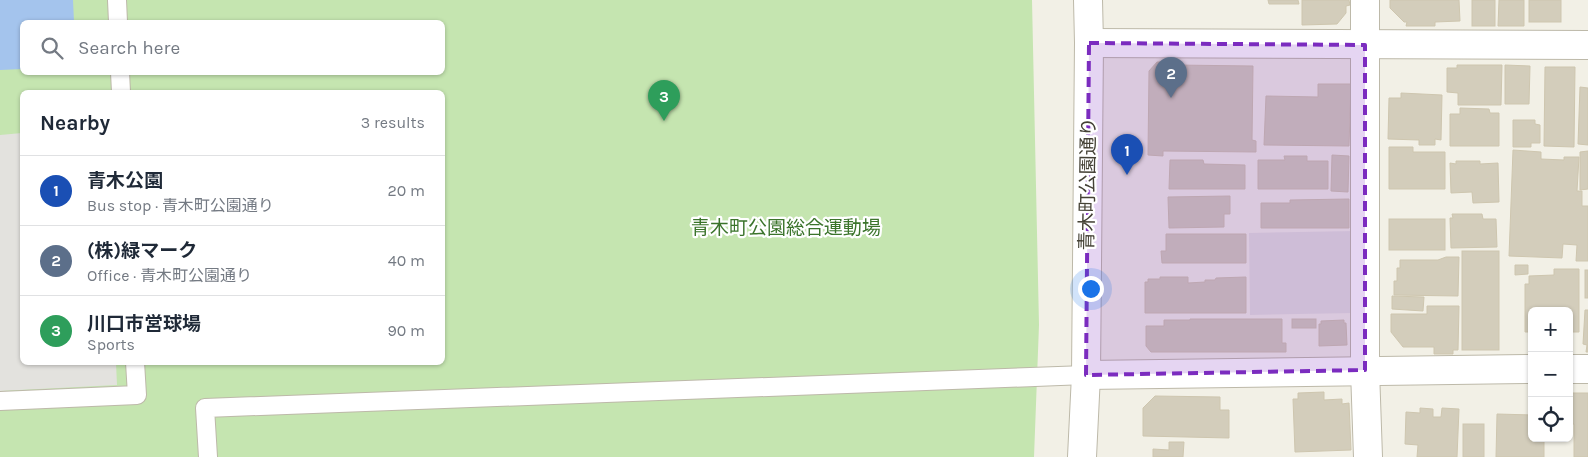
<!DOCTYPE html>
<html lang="en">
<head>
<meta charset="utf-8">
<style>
	body { margin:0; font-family:Karla,"Noto Sans JP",sans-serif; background:#f6f6f7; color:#1f2937 }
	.controls { position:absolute; right:15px; bottom:15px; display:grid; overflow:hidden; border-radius:8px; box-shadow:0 1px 4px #0004 }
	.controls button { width:45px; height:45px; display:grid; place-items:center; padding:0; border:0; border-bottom:1px solid #e0e1e3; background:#fff; color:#1f2937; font:25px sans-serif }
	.you { position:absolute; left:1090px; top:288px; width:18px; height:18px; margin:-12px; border:4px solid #fff; border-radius:50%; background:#1a73e8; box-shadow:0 0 0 8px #1a73e833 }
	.badge { display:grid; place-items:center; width:32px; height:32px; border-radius:50%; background:#ea580c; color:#fff; font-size:16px; font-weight:700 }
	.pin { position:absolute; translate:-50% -41px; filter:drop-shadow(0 1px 2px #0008) }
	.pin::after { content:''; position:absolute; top:26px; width:18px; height:15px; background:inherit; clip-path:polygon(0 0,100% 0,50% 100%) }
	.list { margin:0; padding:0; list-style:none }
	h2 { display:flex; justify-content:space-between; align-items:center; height:65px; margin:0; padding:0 20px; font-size:21px }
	h2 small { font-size:16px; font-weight:400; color:#747a83 }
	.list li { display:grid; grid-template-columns:32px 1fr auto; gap:15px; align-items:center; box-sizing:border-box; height:70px; padding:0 20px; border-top:1px solid #e0e1e3 }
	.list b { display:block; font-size:19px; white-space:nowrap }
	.list p { margin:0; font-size:16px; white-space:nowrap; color:#747a83 }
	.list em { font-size:16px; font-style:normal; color:#747a83 }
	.icon { flex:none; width:28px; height:28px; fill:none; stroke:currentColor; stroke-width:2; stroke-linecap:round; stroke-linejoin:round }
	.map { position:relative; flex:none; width:1588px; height:457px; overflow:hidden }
	.search { position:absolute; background:#fff; box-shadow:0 1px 4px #0004; left:20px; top:20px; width:425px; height:55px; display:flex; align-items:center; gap:12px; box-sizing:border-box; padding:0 18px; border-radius:8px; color:#747a83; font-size:19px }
	.panel { position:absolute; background:#fff; box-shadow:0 1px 4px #0004; left:20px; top:90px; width:425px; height:275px; border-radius:8px }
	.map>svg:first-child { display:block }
</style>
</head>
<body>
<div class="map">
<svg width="1588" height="457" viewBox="0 0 1588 457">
	<rect width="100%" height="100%" fill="#f2f0e6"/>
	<!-- green -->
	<path fill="#c5e5b0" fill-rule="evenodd" d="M 0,0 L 1032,0 L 1039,325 L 1034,457 L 0,457 ZM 22,22 L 442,22 L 442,72 L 22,72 ZM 22,92 L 442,92 L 442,362 L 22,362 Z"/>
	<!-- parking -->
	<g fill="#e3e2de">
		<path d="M 22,133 L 22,362 L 116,363 L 117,385 L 0,391 L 0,135 Z"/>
		<path d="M 1355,231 L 1355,313 L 1250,315 L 1249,233 Z"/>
	</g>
	<!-- water -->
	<path fill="#a4c4ed" d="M 0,0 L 73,0 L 74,22 L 22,22 L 22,69 L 0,70 Z"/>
	<!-- building -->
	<g fill="#d3cdbb" stroke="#cec6af">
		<path d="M 1268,0 L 1298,0 L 1299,4 L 1269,4 Z"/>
		<path d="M 1302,0 L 1349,0 L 1350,5 L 1346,6 L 1346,13 L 1337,24 L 1302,25 Z"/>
		<path d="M 1390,0 L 1459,0 L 1460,21 L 1435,22 L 1435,26 L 1406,26 L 1407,22 L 1404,22 L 1390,8 Z"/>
		<rect x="1472" y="0" width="23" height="26"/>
		<path d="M 1499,0 L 1524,0 L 1524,26 L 1498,26 Z"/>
		<rect x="1529" y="0" width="32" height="22"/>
		<path d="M 1157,62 L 1174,62 L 1174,65 L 1253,66 L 1252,140 L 1256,141 L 1256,152 L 1163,151 L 1163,156 L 1148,155 L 1149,71 Z"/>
		<path d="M 1457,65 L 1502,65 L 1501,105 L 1458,105 L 1458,93 L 1447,92 L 1447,68 L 1457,68 Z"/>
		<path d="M 1505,65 L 1530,66 L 1529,104 L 1505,104 Z"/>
		<path d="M 1545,67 L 1575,67 L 1574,147 L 1544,146 Z"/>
		<path d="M 1318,84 L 1351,84 L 1349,146 L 1264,145 L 1266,96 L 1318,97 Z"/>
		<path d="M 1580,87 L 1588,88 L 1588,145 L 1578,144 Z"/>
		<path d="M 1401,93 L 1442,95 L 1441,140 L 1435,139 L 1435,145 L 1419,145 L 1419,140 L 1388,139 L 1389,98 L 1401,98 Z"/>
		<path d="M 1460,108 L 1489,109 L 1490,113 L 1499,113 L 1499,146 L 1450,146 L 1450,114 L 1460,114 Z"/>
		<path d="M 1513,120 L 1535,120 L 1535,124 L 1540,125 L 1540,143 L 1531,143 L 1531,147 L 1513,147 Z"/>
		<path d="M 1389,147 L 1413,147 L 1413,152 L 1445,152 L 1445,189 L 1389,189 Z"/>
		<path d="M 1513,150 L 1541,152 L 1541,159 L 1564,160 L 1564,157 L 1579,157 L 1577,191 L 1582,191 L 1582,206 L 1588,206 L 1588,261 L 1576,261 L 1577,245 L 1563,244 L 1562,258 L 1509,256 Z"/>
		<path d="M 1588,151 L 1588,189 L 1580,190 L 1580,152 Z"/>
		<path d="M 1332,155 L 1349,156 L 1348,192 L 1331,191 Z"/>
		<path d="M 1284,156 L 1307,156 L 1307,161 L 1328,161 L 1328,189 L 1258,189 L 1258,160 L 1285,160 Z"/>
		<path d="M 1170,160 L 1203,160 L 1204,164 L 1245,165 L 1245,189 L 1169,189 Z"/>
		<path d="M 1456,161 L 1480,161 L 1480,164 L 1498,163 L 1499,202 L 1473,203 L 1472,192 L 1451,193 L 1450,163 L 1456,164 Z"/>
		<path d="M 1230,196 L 1230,214 L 1224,214 L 1224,227 L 1169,228 L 1168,197 Z"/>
		<path d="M 1349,199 L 1349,228 L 1261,228 L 1261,203 L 1290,203 L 1290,200 Z"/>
		<path d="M 1452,214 L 1482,214 L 1483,219 L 1496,219 L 1497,247 L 1451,248 L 1450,218 L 1453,218 Z"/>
		<rect x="1389" y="219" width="56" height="31"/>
		<path d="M 1166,234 L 1246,234 L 1246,263 L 1162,263 L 1161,251 L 1166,251 Z"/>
		<rect x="1462" y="251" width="37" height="99"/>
		<path d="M 1446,257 L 1459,257 L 1458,296 L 1394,295 L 1394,281 L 1397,281 L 1397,268 L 1400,268 L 1400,260 L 1438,260 Z"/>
		<path d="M 1515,265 L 1528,265 L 1528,274 L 1515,275 Z"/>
		<path d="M 1554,269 L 1579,269 L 1579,332 L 1569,332 L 1569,311 L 1532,311 L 1532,332 L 1525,332 L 1525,284 L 1529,284 L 1529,276 L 1554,275 Z"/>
		<rect x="1585" y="270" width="3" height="28"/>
		<path d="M 1160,277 L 1188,277 L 1188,283 L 1205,282 L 1205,280 L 1215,280 L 1216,278 L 1246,277 L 1246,313 L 1145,313 L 1145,282 L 1148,282 L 1148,279 L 1160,279 Z"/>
		<path d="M 1392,296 L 1424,297 L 1423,311 L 1392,309 Z"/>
		<path d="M 1427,306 L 1459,306 L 1458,350 L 1453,350 L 1453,354 L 1434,354 L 1434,347 L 1403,347 L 1391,332 L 1391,314 L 1427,314 Z"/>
		<path d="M 1585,310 L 1588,310 L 1588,352 L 1586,352 L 1587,345 L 1583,344 Z"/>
		<path d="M 1190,319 L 1282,319 L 1282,343 L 1286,343 L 1286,352 L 1151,352 L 1146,346 L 1146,326 L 1164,326 L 1164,320 L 1190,320 Z"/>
		<rect x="1292" y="319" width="24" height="9"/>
		<path d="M 1344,320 L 1344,323 L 1346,323 L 1347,345 L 1319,346 L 1319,324 L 1321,324 L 1321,321 Z"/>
		<path d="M 1324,392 L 1324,400 L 1342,399 L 1342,404 L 1349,403 L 1351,450 L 1295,452 L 1293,399 L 1298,399 L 1298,393 Z"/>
		<path d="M 1569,393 L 1588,393 L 1588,457 L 1574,457 L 1574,424 L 1569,424 Z"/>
		<path d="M 1155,396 L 1220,397 L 1220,410 L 1229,410 L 1229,438 L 1143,436 L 1143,408 Z"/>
		<path d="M 1420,408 L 1433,409 L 1433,417 L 1441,417 L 1442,408 L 1459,409 L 1457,457 L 1417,457 L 1418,445 L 1405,444 L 1406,412 L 1420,413 Z"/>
		<path d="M 1497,414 L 1532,415 L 1532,438 L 1544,438 L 1544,457 L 1496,457 Z"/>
		<rect x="1463" y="424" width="21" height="33"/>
		<path d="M 1169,442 L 1184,442 L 1183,457 L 1153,457 L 1153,449 L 1169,450 Z"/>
	</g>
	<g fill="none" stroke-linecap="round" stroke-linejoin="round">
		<!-- service casing -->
		<g stroke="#bdb9a9" stroke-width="20">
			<g id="service">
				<path d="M 117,0 L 118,22"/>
				<path d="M 120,72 L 121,92"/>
				<path d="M 0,401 L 137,395 L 135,362"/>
				<path d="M 208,457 L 205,408 L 1086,375"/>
			</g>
		</g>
		<!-- minor casing -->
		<g stroke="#bdb9a9" stroke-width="30">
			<g id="minor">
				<path d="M 1365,0 L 1365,370 L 1368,457"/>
				<path d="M 1089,43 L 1588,45"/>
				<path d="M 1569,369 L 1588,369"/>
				<path d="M 1086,375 L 1532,369"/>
			</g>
		</g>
		<!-- tertiary casing -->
		<g stroke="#bdb9a9" stroke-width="30">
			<path id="tertiary" d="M 1082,457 L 1086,375 L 1089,43 L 1088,0"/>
		</g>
		<!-- service -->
		<use href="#service" stroke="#fff" stroke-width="18"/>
		<!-- minor -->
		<use href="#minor" stroke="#fff" stroke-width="28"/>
		<!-- tertiary -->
		<use href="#tertiary" stroke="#fff" stroke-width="28"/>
	</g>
	<!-- marked area -->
	<path fill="#7b2cbf" fill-opacity="0.2" stroke="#7b2cbf" stroke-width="4" stroke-dasharray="10 6" stroke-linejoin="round" d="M 1089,43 L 1365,45 L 1365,370 L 1086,375 Z"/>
	<g text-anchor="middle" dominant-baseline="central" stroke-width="4.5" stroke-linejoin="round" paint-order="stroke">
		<!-- street labels -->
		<g font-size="19" fill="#444135" stroke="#fff">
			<text transform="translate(1088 184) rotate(-89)">青木町公園通り</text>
		</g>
		<!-- park labels -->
		<g font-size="19" fill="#3b742b" stroke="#fff">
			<text x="786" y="228">青木町公園総合運動場</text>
		</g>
	</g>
</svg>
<div class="controls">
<button>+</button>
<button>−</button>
<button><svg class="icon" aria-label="locate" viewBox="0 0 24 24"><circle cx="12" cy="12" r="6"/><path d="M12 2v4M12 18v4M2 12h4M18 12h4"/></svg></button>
</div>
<div class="you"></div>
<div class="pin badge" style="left:1127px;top:175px;background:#1a4fb4">1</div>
<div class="pin badge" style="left:1171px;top:98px;background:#5c6f8a">2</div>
<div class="pin badge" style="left:664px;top:121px;background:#2e9e5b">3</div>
<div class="search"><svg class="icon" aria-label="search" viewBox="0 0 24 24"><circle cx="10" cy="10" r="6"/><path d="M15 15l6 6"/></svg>Search here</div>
<section class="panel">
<h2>Nearby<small>3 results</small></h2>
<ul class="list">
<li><span class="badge" style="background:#1a4fb4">1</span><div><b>青木公園</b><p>Bus stop · 青木町公園通り</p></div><em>20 m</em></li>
<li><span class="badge" style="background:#5c6f8a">2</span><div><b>(株)緑マーク</b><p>Office · 青木町公園通り</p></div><em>40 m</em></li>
<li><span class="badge" style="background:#2e9e5b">3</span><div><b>川口市営球場</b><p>Sports</p></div><em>90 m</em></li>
</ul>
</section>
</div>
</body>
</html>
